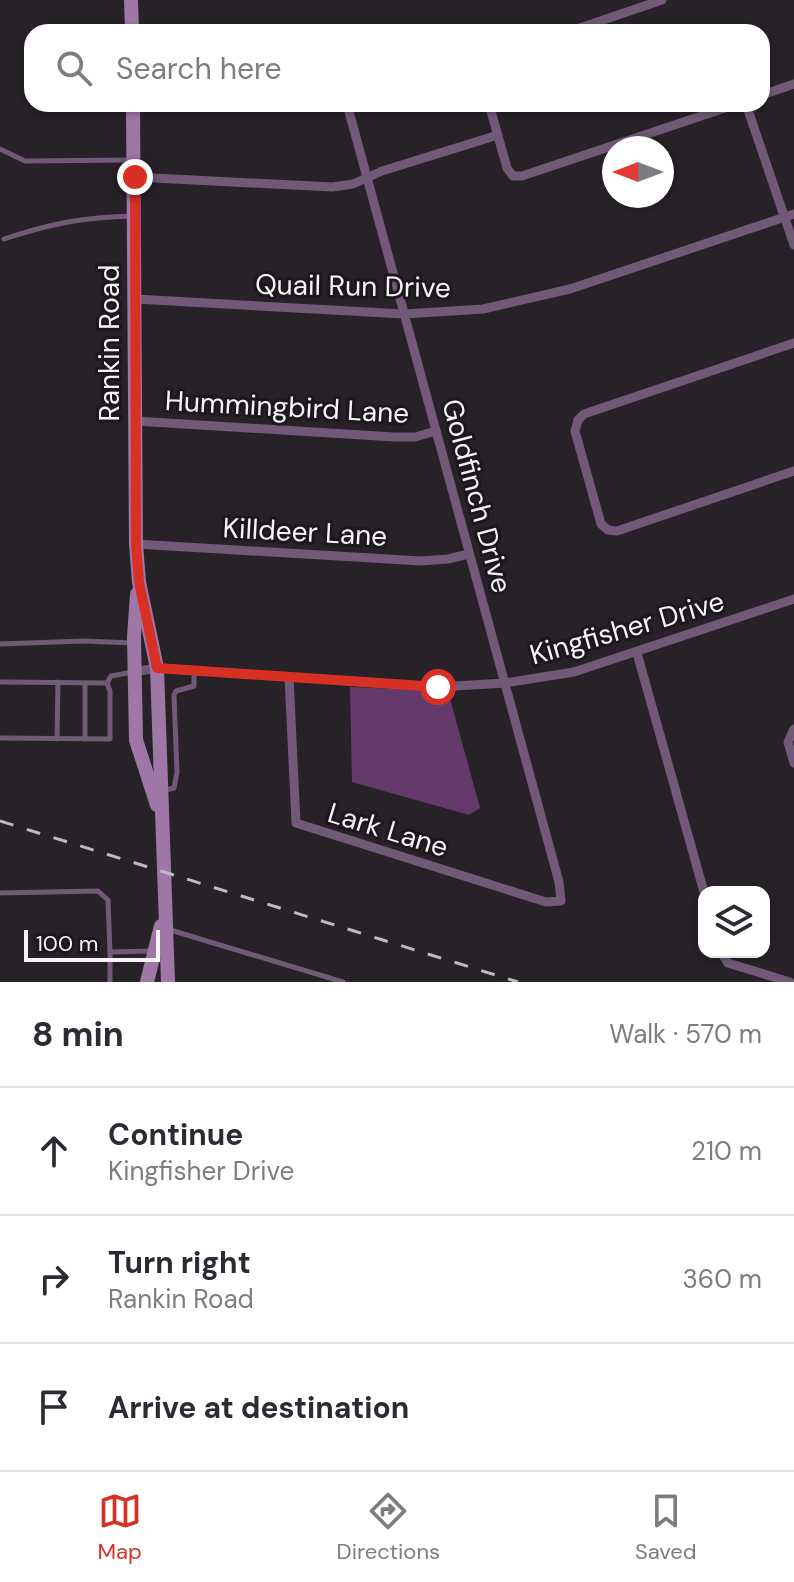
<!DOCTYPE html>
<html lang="en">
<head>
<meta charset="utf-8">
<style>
	body { margin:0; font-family:"DM Sans",sans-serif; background:#f7f7f7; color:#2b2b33 }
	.controls { position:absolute; right:24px; bottom:24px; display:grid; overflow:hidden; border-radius:16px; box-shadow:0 2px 6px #0004 }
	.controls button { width:72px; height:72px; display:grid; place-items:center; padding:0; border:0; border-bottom:2px solid #e1e1e2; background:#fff; color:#2b2b33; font:40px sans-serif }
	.compass { position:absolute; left:602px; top:136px; width:72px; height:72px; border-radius:50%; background:#fff; box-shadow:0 2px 6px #0004; rotate:270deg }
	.scale { position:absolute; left:24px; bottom:20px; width:136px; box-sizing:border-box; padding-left:8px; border:4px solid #f6f3f6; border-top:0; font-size:22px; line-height:28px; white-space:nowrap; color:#f6f3f6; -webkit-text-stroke:6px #1d181d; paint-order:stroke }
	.stop { position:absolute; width:24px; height:24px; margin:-18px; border:6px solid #d93025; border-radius:50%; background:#fff }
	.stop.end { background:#d93025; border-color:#fff; box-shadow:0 2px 8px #0008 }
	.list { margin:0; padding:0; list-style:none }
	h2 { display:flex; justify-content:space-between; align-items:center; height:104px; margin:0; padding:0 32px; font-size:34px }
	h2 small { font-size:26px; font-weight:400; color:#7c7c81 }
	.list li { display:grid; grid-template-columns:52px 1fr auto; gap:24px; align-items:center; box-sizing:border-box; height:128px; padding:0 32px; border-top:2px solid #e1e1e2 }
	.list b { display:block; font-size:30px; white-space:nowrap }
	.list p { margin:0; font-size:26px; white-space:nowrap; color:#7c7c81 }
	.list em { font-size:26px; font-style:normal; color:#7c7c81 }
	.icon { flex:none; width:44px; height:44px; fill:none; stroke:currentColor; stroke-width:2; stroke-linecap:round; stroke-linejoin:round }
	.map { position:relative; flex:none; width:794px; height:982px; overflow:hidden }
	.search { position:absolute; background:#fff; box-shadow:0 2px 6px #0004; left:24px; right:24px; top:24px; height:88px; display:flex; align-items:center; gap:20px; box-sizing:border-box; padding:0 28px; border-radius:24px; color:#7c7c81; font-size:30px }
	.sheet { height:488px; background:#fff }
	nav { display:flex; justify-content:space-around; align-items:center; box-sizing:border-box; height:112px; border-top:2px solid #e1e1e2; background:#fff; font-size:22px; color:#7c7c81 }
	nav a { display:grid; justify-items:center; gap:4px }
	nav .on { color:#d93025 }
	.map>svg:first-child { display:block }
</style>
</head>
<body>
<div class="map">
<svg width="794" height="982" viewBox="0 0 794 982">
	<rect width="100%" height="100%" fill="#262227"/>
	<!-- green -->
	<path fill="#633a6a" d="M 350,687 L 448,691 L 480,808 L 469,815 L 352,782 Z"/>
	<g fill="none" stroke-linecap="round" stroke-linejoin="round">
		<!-- lane -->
		<g stroke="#725977" stroke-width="5">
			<path d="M 0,149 L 25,161 L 130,160"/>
			<path d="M 4,239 C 49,224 84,217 132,216"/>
			<path d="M 0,644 L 84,641 L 133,643"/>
			<path d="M 0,682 L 107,683 L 111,676 L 133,672"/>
			<path d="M 0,738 L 110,739 L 110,691 L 107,683"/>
			<path d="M 57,739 L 58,682"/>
			<path d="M 85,739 L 85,683"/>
			<path d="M 162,791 L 174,788 L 177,772 L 174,695 L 176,691 L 194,686 L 194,671"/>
			<path d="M 0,893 L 98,891 L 108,900 L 110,952"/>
			<path d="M 167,929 L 343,982"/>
			<path d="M 110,982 L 110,952 L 151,951"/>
		</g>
		<!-- street -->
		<g stroke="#725977" stroke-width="9">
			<path d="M 568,32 L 662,0"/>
			<path d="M 762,95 L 794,84"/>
			<path d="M 489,104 L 507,168 L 513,176 L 522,176 L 737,104"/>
			<path d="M 746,104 L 794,245"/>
			<path d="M 135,177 L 332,187 L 353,184 L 382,171 L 498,135"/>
			<path d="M 135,299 L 404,314 L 483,309 L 570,289 L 794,214"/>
			<path d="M 794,343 L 584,414 L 578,420 L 575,431 L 601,524 L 608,530 L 617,531 L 794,471"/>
			<path d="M 135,421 L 394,437 L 415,437 L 436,431"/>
			<path d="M 136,544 L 421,561 L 448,559 L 469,554"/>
			<path d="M 637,653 L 704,892"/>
			<path d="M 134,672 L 157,668 L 438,687 L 505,683 L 574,672 L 794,599"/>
			<path d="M 289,677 L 296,823 L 546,902 L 561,901 L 559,882 L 347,104"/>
			<path d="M 794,729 L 788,742 L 794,763"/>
			<path d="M 721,952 L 728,963 L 790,982"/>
		</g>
		<!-- secondary -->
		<g stroke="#9f77a7" stroke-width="14">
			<path d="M 131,0 L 132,32"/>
			<path d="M 133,104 L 136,544 L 139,582 L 157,668 L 168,982"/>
			<path d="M 137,594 L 134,637 L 136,740 L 157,805"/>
			<path d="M 147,982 L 161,926"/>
		</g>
		<!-- rail -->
		<path stroke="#bebbbf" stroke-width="3" stroke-dasharray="14 14" stroke-linecap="butt" d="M 0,821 L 518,982"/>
	</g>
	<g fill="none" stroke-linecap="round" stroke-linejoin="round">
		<!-- route -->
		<path stroke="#d93025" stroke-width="10" d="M 135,177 L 136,544 L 139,582 L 157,668 L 438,687"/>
	</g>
	<g text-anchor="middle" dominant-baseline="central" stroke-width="6" stroke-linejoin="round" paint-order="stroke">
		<!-- street labels -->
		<g font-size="28" fill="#f6f3f6" stroke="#1d181d">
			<text transform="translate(353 286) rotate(1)">Quail Run Drive</text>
			<text transform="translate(109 343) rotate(-90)">Rankin Road</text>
			<text transform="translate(287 407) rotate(3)">Hummingbird Lane</text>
			<text transform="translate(477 496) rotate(75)">Goldfinch Drive</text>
			<text transform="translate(305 532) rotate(3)">Killdeer Lane</text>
			<text transform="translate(627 628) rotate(-16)">Kingfisher Drive</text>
			<text transform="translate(388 830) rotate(17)">Lark Lane</text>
		</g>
	</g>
</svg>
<div class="controls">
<button><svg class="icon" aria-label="layers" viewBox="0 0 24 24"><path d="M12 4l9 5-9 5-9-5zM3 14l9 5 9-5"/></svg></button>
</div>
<svg class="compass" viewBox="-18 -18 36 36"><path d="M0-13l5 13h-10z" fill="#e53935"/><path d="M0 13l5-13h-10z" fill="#7c7c81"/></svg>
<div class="scale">100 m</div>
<div class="stop" style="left:438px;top:687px"></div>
<div class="stop end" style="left:135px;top:177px"></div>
<div class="search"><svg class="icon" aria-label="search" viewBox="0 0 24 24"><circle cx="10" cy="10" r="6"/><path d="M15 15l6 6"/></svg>Search here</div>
</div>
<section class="sheet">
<h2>8 min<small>Walk · 570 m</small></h2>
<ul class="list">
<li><svg class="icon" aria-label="ahead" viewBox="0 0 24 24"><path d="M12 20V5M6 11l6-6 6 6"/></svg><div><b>Continue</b><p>Kingfisher Drive</p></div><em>210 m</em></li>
<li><svg class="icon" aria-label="right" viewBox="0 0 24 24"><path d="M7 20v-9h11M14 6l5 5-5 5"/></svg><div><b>Turn right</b><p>Rankin Road</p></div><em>360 m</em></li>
<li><svg class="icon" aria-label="arrive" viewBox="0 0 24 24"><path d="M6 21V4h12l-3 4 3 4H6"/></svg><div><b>Arrive at destination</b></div></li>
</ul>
</section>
<nav>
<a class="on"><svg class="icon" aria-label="map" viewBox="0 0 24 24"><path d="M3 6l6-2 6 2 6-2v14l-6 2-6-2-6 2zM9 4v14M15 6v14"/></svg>Map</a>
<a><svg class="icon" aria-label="directions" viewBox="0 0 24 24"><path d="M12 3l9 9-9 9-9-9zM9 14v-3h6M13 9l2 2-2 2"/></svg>Directions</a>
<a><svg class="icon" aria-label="saved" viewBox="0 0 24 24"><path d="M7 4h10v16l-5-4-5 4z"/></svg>Saved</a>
</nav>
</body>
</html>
